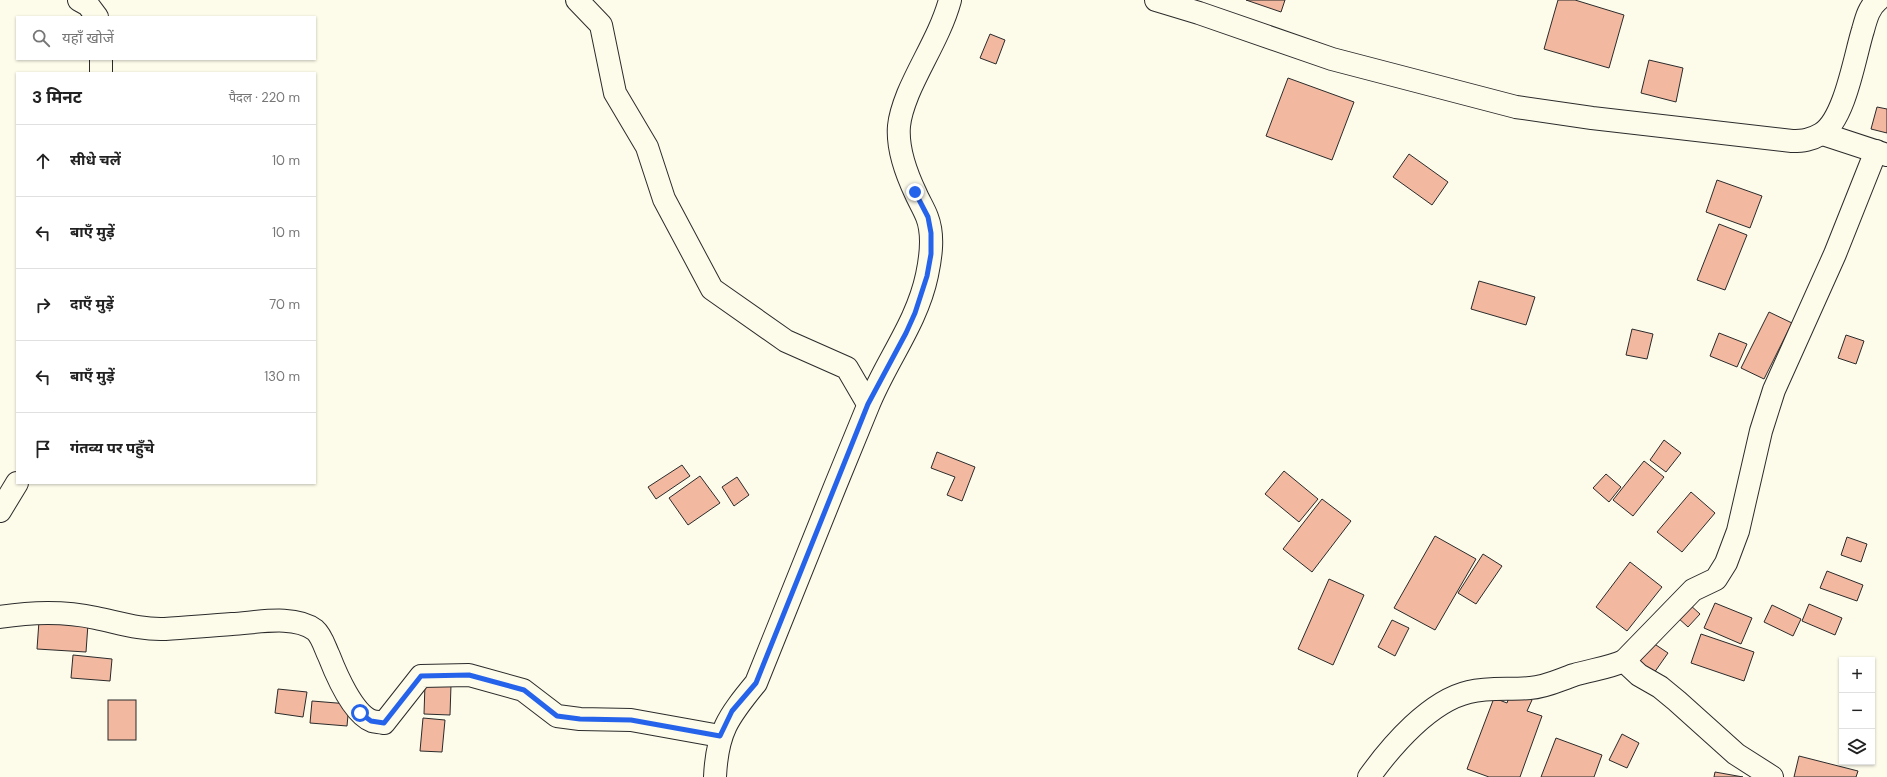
<!DOCTYPE html>
<html lang="hi">
<head>
<meta charset="utf-8">
<style>
	body { margin:0; font-family:"DM Sans","Noto Sans Devanagari",sans-serif; background:#f6f6f6; color:#222 }
	.controls { position:absolute; right:12px; bottom:12px; display:grid; overflow:hidden; border-radius:0px; box-shadow:0 1px 3px #0004 }
	.controls button { width:36px; height:36px; display:grid; place-items:center; padding:0; border:0; border-bottom:1px solid #e0e0e0; background:#fff; color:#222; font:20px sans-serif }
	.stop { position:absolute; width:12px; height:12px; margin:-9px; border:3px solid #2563eb; border-radius:50%; background:#fff }
	.stop.end { background:#2563eb; border-color:#fff; box-shadow:0 1px 4px #0008 }
	.list { margin:0; padding:0; list-style:none }
	h2 { display:flex; justify-content:space-between; align-items:center; height:52px; margin:0; padding:0 16px; font-size:17px }
	h2 small { font-size:13px; font-weight:400; color:#767676 }
	.list li { display:grid; grid-template-columns:26px 1fr auto; gap:12px; align-items:center; box-sizing:border-box; height:72px; padding:0 16px; border-top:1px solid #e0e0e0 }
	.list b { display:block; font-size:15px; white-space:nowrap }
	.list em { font-size:13px; font-style:normal; color:#767676 }
	.icon { flex:none; width:22px; height:22px; fill:none; stroke:currentColor; stroke-width:2; stroke-linecap:round; stroke-linejoin:round }
	.map { position:relative; flex:none; width:1887px; height:777px; overflow:hidden }
	.search { position:absolute; background:#fff; box-shadow:0 1px 3px #0004; left:16px; top:16px; width:300px; height:44px; display:flex; align-items:center; gap:10px; box-sizing:border-box; padding:0 14px; border-radius:0px; color:#767676; font-size:15px }
	.panel { position:absolute; background:#fff; box-shadow:0 1px 3px #0004; left:16px; top:72px; width:300px; height:412px; border-radius:0px }
	.map>svg:first-child { display:block }
</style>
</head>
<body>
<div class="map">
<svg width="1887" height="777" viewBox="0 0 1887 777">
	<rect width="100%" height="100%" fill="#fdfbea"/>
	<!-- building -->
	<g fill="#f2b8a0" stroke="#2b2b2b">
		<path d="M 1246,0 L 1285,0 L 1281,12 Z"/>
		<path d="M 1558,0 L 1575,0 L 1624,15 L 1609,68 L 1544,49 Z"/>
		<path d="M 990,34 L 1005,40 L 996,64 L 980,58 Z"/>
		<path d="M 1649,60 L 1683,68 L 1676,102 L 1641,93 Z"/>
		<path d="M 1288,78 L 1354,102 L 1332,160 L 1266,136 Z"/>
		<path d="M 1877,107 L 1887,109 L 1887,133 L 1871,129 Z"/>
		<path d="M 1409,154 L 1448,182 L 1432,205 L 1393,177 Z"/>
		<path d="M 1717,180 L 1762,196 L 1750,228 L 1706,212 Z"/>
		<path d="M 1719,224 L 1747,235 L 1725,290 L 1697,280 Z"/>
		<path d="M 1479,281 L 1535,297 L 1526,325 L 1471,309 Z"/>
		<path d="M 1769,312 L 1792,323 L 1764,379 L 1741,368 Z"/>
		<path d="M 1632,329 L 1653,334 L 1647,359 L 1626,355 Z"/>
		<path d="M 1719,333 L 1747,344 L 1737,367 L 1710,356 Z"/>
		<path d="M 1846,335 L 1864,341 L 1856,364 L 1838,358 Z"/>
		<path d="M 1664,440 L 1681,453 L 1666,472 L 1650,460 Z"/>
		<path d="M 937,452 L 975,467 L 962,501 L 947,495 L 955,477 L 931,468 Z"/>
		<path d="M 1644,461 L 1664,477 L 1633,516 L 1613,500 Z"/>
		<path d="M 682,465 L 690,476 L 656,499 L 648,487 Z"/>
		<path d="M 1284,471 L 1318,499 L 1299,522 L 1265,494 Z"/>
		<path d="M 1606,474 L 1621,487 L 1609,502 L 1593,488 Z"/>
		<path d="M 700,476 L 720,503 L 688,525 L 669,498 Z"/>
		<path d="M 737,477 L 749,495 L 734,506 L 722,487 Z"/>
		<path d="M 1691,492 L 1715,513 L 1682,552 L 1657,532 Z"/>
		<path d="M 1322,499 L 1351,521 L 1312,572 L 1283,549 Z"/>
		<path d="M 1435,536 L 1476,559 L 1435,630 L 1394,608 Z"/>
		<path d="M 1847,537 L 1867,544 L 1861,562 L 1841,555 Z"/>
		<path d="M 1483,554 L 1502,566 L 1476,604 L 1458,593 Z"/>
		<path d="M 1630,562 L 1662,587 L 1627,631 L 1596,607 Z"/>
		<path d="M 1827,571 L 1863,585 L 1857,601 L 1820,588 Z"/>
		<path d="M 1329,579 L 1364,595 L 1333,665 L 1298,649 Z"/>
		<path d="M 1715,603 L 1752,618 L 1741,644 L 1704,628 Z"/>
		<path d="M 1689,604 L 1700,614 L 1688,627 L 1677,617 Z"/>
		<path d="M 1809,604 L 1842,618 L 1835,635 L 1802,621 Z"/>
		<path d="M 1772,605 L 1801,619 L 1793,636 L 1764,622 Z"/>
		<path d="M 1392,620 L 1409,628 L 1395,656 L 1378,647 Z"/>
		<path d="M 39,621 L 88,624 L 86,652 L 37,649 Z"/>
		<path d="M 1701,634 L 1754,652 L 1744,681 L 1691,663 Z"/>
		<path d="M 1650,641 L 1668,653 L 1654,673 L 1637,661 Z"/>
		<path d="M 73,655 L 112,659 L 110,681 L 71,678 Z"/>
		<path d="M 425,684 L 451,685 L 450,715 L 424,714 Z"/>
		<path d="M 278,689 L 307,692 L 303,717 L 275,713 Z"/>
		<path d="M 1511,692 L 1532,700 L 1527,711 L 1542,716 L 1520,777 L 1489,777 L 1467,769 L 1494,698 L 1507,703 Z"/>
		<rect x="108" y="700" width="28" height="40"/>
		<path d="M 312,701 L 349,704 L 347,726 L 310,723 Z"/>
		<path d="M 423,718 L 445,720 L 442,752 L 420,751 Z"/>
		<path d="M 1622,734 L 1639,743 L 1627,768 L 1609,760 Z"/>
		<path d="M 1556,738 L 1602,755 L 1594,777 L 1541,777 Z"/>
		<path d="M 1799,756 L 1858,771 L 1856,777 L 1794,777 Z"/>
		<path d="M 1715,772 L 1743,777 L 1714,777 Z"/>
	</g>
	<g fill="none" stroke-linecap="round" stroke-linejoin="round">
		<!-- minor casing -->
		<g stroke="#2b2b2b" stroke-width="24">
			<g id="minor">
				<path d="M 79,0 L 88,5 L 97,17"/>
				<path d="M 577,0 L 601,25 L 615,93 L 647,147 L 664,199 L 712,289 L 786,341 L 847,368 L 868,404"/>
				<path d="M 1156,0 L 1199,13 L 1332,59 L 1516,107 L 1592,118 L 1792,141 C 1803,141 1811,140 1821,134 C 1845,120 1855,55 1863,30 C 1866,19 1869,7 1878,0"/>
				<path d="M 101,59 L 101,73"/>
				<path d="M 1823,134 L 1887,155"/>
				<path d="M 0,511 L 17,483"/>
				<path d="M 0,617 C 32,612 64,611 96,618 C 120,623 141,630 165,629 C 187,627 209,626 232,624 C 255,623 294,614 315,630 C 322,636 325,648 329,656 C 336,674 353,714 372,721 C 375,722 380,722 384,723 L 421,676 L 469,675 L 523,690 L 557,716 L 580,719 L 631,720 L 720,736"/>
				<path d="M 1624,661 L 1693,590 L 1716,579 L 1726,563 L 1738,531 L 1761,431 L 1774,390 L 1835,254 L 1876,151"/>
				<path d="M 715,777 C 717,732 728,717 756,683 C 793,590 830,498 868,406 C 886,361 917,323 927,275 C 931,256 934,235 927,217 C 924,209 919,201 916,194 C 906,173 897,149 899,126 C 900,115 904,104 908,94 C 921,63 941,33 950,0"/>
				<path d="M 1369,777 C 1392,745 1430,701 1469,692 C 1489,687 1510,690 1530,688 C 1546,687 1559,680 1574,675 C 1591,670 1608,668 1624,661 L 1639,675 L 1660,687 L 1677,701 L 1736,754 L 1772,777"/>
			</g>
		</g>
		<!-- minor -->
		<use href="#minor" stroke="#fdfbea" stroke-width="22"/>
	</g>
	<g fill="none" stroke-linecap="round" stroke-linejoin="round">
		<!-- route -->
		<path stroke="#2563eb" stroke-width="5" d="M 360,713 L 371,721 L 384,723 L 421,676 L 469,675 L 524,690 L 557,716 L 580,719 L 631,720 L 720,736 L 732,711 L 756,683 L 868,404 L 906,333 L 915,313 L 927,276 L 931,254 L 931,233 L 928,217 L 915,192"/>
	</g>
</svg>
<div class="controls">
<button>+</button>
<button>−</button>
<button><svg class="icon" aria-label="layers" viewBox="0 0 24 24"><path d="M12 4l9 5-9 5-9-5zM3 14l9 5 9-5"/></svg></button>
</div>
<div class="stop" style="left:360px;top:713px"></div>
<div class="stop end" style="left:915px;top:192px"></div>
<div class="search"><svg class="icon" aria-label="search" viewBox="0 0 24 24"><circle cx="10" cy="10" r="6"/><path d="M15 15l6 6"/></svg>यहाँ खोजें</div>
<section class="panel">
<h2>3 मिनट<small>पैदल · 220 m</small></h2>
<ul class="list">
<li><svg class="icon" aria-label="ahead" viewBox="0 0 24 24"><path d="M12 20V5M6 11l6-6 6 6"/></svg><div><b>सीधे चलें</b></div><em>10 m</em></li>
<li><svg class="icon" aria-label="left" viewBox="0 0 24 24"><path d="M17 20v-9H6M10 6l-5 5 5 5"/></svg><div><b>बाएँ मुड़ें</b></div><em>10 m</em></li>
<li><svg class="icon" aria-label="right" viewBox="0 0 24 24"><path d="M7 20v-9h11M14 6l5 5-5 5"/></svg><div><b>दाएँ मुड़ें</b></div><em>70 m</em></li>
<li><svg class="icon" aria-label="left" viewBox="0 0 24 24"><path d="M17 20v-9H6M10 6l-5 5 5 5"/></svg><div><b>बाएँ मुड़ें</b></div><em>130 m</em></li>
<li><svg class="icon" aria-label="arrive" viewBox="0 0 24 24"><path d="M6 21V4h12l-3 4 3 4H6"/></svg><div><b>गंतव्य पर पहुँचे</b></div></li>
</ul>
</section>
</div>
</body>
</html>
